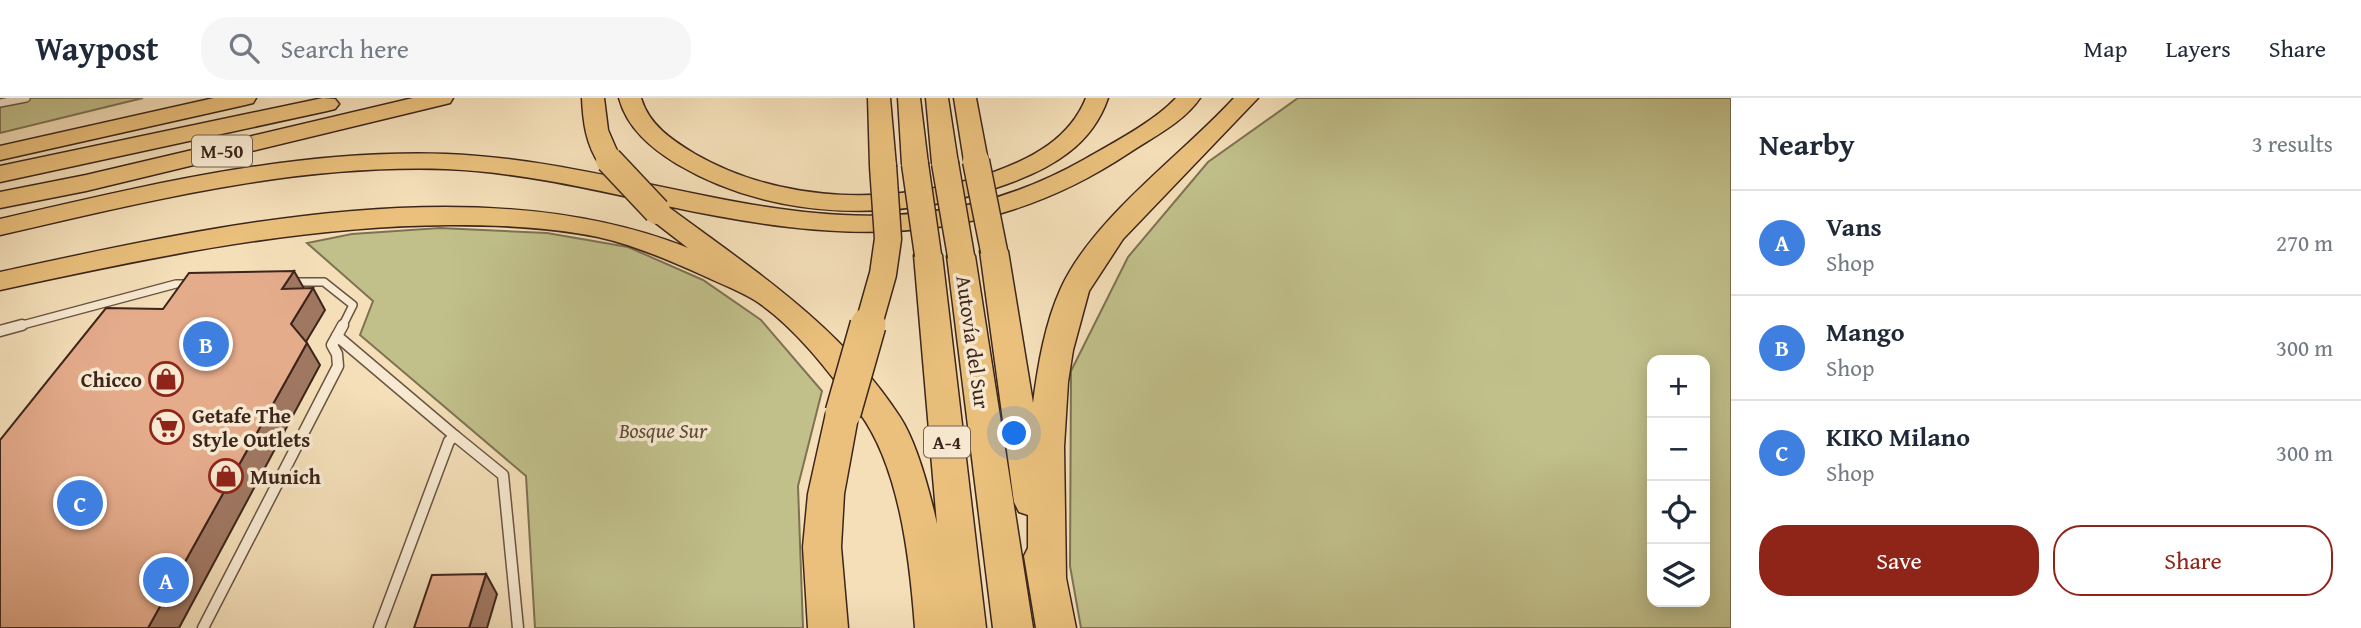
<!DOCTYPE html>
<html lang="en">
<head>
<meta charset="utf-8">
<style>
	body { margin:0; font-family:"Gentium Book Plus",serif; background:#f6f6f7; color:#1f2937 }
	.controls { position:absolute; right:21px; bottom:21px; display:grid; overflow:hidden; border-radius:14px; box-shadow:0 4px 18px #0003 }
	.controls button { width:63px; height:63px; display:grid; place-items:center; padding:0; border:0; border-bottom:2px solid #e0e1e3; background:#fff; color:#1f2937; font:35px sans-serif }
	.you { position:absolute; left:1015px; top:336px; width:24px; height:24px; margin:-18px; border:5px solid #fff; border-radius:50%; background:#1a73e8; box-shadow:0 0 0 10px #1a73e833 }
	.badge { display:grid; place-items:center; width:46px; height:46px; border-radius:50%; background:#8f2418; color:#fff; font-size:23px; font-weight:700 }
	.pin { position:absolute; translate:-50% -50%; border:4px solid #fff; box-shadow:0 2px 7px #0006 }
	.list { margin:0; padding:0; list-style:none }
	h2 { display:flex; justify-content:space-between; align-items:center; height:91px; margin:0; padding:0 28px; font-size:30px }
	h2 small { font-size:23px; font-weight:400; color:#747a83 }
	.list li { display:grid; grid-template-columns:46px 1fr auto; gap:21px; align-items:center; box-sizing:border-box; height:105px; padding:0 28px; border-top:2px solid #e0e1e3 }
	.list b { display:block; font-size:26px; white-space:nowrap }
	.list p { margin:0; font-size:23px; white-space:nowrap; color:#747a83 }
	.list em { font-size:23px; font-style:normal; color:#747a83 }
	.actions { display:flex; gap:14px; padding:21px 28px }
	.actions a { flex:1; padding:16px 0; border:2px solid #8f2418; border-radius:28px; text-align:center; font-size:24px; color:#8f2418 }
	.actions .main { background:#8f2418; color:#fff }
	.icon { flex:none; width:38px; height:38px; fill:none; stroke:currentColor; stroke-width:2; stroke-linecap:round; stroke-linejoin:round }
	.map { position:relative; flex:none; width:1731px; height:530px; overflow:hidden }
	header { display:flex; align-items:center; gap:42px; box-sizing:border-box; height:98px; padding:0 35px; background:#fff; border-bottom:2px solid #e0e1e3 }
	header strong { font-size:33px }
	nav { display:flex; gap:38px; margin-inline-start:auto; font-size:24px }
	.search { width:490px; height:63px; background:#f6f6f7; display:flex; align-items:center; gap:18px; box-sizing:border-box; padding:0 24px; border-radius:28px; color:#747a83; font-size:26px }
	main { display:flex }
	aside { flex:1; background:#fff }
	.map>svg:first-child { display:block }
</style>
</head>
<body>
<header>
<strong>Waypost</strong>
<div class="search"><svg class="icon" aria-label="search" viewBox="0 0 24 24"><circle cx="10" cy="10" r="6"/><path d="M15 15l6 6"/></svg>Search here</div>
<nav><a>Map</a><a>Layers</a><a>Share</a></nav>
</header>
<main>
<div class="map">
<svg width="1731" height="530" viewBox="0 0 1731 530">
	<rect width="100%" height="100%" fill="#f4dfb9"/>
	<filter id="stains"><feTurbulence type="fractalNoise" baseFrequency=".00286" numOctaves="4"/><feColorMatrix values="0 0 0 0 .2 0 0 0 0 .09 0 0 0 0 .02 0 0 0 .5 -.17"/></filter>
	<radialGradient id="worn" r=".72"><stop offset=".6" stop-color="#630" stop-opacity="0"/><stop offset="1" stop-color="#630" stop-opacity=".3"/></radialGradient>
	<!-- green -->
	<g fill="#c1c08b" stroke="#7e7253" stroke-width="2" fill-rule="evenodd">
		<path d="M 0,0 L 143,0 L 0,35 Z"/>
		<path d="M 1298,0 L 1731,0 L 1731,530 L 1081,530 L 1070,468 L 1071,273 L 1128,159 L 1208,64 ZM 1652,262 L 1705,262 L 1705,504 L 1652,504 Z"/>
		<path d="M 440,130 L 547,135 L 628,149 L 703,182 L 761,222 L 822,293 L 798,388 L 803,530 L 535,530 L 526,378 L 360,237 L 373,203 L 307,145 L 352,136 Z"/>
	</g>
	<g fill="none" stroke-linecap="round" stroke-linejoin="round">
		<!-- service-far1 casing -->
		<g stroke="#6a5442" stroke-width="10">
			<g id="service-far1">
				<path d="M 0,5 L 26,0"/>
				<path d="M 290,184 L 324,184 L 353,207 L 342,229"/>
				<path d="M 15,229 L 176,186 L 192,186"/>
			</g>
		</g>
		<!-- service casing -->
		<g stroke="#6a5442" stroke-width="13">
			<g id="service">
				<path d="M 0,233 L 22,227"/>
				<path d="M 337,238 L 343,227"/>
				<path d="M 455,338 L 503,377 L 518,530"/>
				<path d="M 203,530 L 338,268 L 337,256 L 332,247 L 337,238 L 455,338 L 449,343 L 379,530"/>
			</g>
		</g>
		<!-- motorway casing -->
		<g stroke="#3c251b" stroke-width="3">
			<g id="motorway">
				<path d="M 214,0 L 256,0 L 253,5 L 245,7 L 0,62 L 0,48 Z"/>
				<path d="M 323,0 L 335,1 L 339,6 L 335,11 L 327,13 L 0,84 L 0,68 Z"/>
				<path d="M 413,0 L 453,0 L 450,5 L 442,7 L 86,93 L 0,110 L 0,94 L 86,77 Z"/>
				<path d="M 582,0 L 604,0 L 608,32 L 621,62 L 618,67 L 609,69 L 600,67 C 586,47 583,24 582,0 Z"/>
				<path d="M 619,0 L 641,0 C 649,27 672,42 695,56 C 784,107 898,108 994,74 C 1033,60 1070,40 1086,0 L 1108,0 C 1092,47 1052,70 1007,86 C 902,125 775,124 677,66 C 651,50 627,30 619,0 Z"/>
				<path d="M 868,0 L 890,0 L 896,68 L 892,73 L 883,76 L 874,73 L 870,68 Z"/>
				<path d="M 898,0 L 920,0 L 928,66 L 924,71 L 915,74 L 906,71 L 902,66 Z"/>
				<path d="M 926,0 L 948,0 L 958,65 L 954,70 L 945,73 L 936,70 L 932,65 Z"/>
				<path d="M 954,0 L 976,0 L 988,63 L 985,68 L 976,70 L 967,68 L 964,63 Z"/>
				<path d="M 1176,0 L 1200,0 C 1184,24 1153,39 1129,55 C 978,155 835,144 667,108 C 752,171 841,228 900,319 C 917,345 930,395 937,426 L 914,157 L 918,151 L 928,148 L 938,151 L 942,157 L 986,530 L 915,530 C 910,463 900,369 859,314 L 844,396 L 841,449 L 848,530 L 808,530 L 803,449 L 808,396 L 826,315 L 831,306 L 843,302 L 853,306 C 826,270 796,231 759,205 C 743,194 721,186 702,177 C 669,162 634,147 598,139 C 550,129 499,127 450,127 C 297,128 148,160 0,192 L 0,174 C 212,128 479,67 688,150 L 648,119 L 644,113 L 648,107 L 656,105 C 587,90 517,74 446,71 C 293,66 148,103 0,137 L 0,121 C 148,87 294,51 446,56 C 673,65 863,187 1085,61 C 1113,45 1155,23 1176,0 Z"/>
				<path d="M 1234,0 L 1258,0 L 1123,141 L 1089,193 L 1073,252 L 1068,284 L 1064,349 L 1066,480 L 1076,530 L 1036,530 L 1024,458 L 1028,450 L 1028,417 L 1019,414 L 1014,404 L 980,153 L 984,147 L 994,144 L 1004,147 L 1008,153 L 1033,305 C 1038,267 1045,225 1061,190 C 1094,119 1181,58 1234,0 Z"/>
				<path d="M 961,149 L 971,152 L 975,158 L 1033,530 L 993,530 L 947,158 L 951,152 Z"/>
			</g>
		</g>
		<!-- service-far1 -->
		<use href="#service-far1" stroke="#f8ead2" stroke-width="7"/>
		<!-- service -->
		<use href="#service" stroke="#f8ead2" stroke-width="10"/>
		<!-- motorway -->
		<use href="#motorway" fill="#eac07c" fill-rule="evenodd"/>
		<!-- motorway-bridge-far1 casing -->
		<g stroke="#3c251b" stroke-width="29" stroke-linecap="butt">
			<g id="motorway-bridge-far1">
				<path d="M 609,62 L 657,113"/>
				<path d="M 976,63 L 994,153"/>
				<path d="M 945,65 L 961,158"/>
				<path d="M 915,66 L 928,157"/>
				<path d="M 868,229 L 883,176 L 888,141 L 883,68"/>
			</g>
		</g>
		<!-- motorway-bridge casing -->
		<g stroke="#3c251b" stroke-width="38" stroke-linecap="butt">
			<path id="motorway-bridge" d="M 843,315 L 868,227"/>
		</g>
		<!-- motorway-bridge-far1 -->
		<use href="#motorway-bridge-far1" stroke="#eac07c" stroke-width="26"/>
		<!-- motorway-bridge -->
		<use href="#motorway-bridge" stroke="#eac07c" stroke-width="35"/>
	</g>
	<!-- shaded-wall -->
	<g fill="#a07862" stroke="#3c251b" stroke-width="2">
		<path d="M 294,173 L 306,194 L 282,191 Z"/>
		<path d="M 313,190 L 325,212 L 304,247 L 291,226 Z"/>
		<path d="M 307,245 L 320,267 L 179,530 L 148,530 Z"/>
		<path d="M 486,476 L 497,496 L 487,530 L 469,530 Z"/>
	</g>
	<!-- building -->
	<g fill="#e5ac8c" stroke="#3c251b" stroke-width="2">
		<path d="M 294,173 L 282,191 L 313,190 L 291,226 L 307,245 L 148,530 L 0,530 L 0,342 L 106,210 L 163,211 L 189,175 Z"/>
		<path d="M 486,476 L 469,530 L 414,530 L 432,477 Z"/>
	</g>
	<!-- icons -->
	<defs>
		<g id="shop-ring" transform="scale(1.75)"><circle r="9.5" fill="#f8ead2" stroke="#8f2418" stroke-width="1.5"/><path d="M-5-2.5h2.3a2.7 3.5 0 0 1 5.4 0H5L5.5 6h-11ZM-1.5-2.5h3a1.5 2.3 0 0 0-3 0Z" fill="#8f2418"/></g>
		<g id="supermarket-ring" transform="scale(1.75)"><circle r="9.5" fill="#f8ead2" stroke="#8f2418" stroke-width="1.5"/><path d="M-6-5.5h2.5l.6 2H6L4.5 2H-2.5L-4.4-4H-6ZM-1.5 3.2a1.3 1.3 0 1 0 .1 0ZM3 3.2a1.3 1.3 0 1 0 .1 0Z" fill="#8f2418"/></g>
	</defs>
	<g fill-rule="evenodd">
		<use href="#shop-ring" x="166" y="281"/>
		<use href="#supermarket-ring" x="167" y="329"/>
		<use href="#shop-ring" x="226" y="378"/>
	</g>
	<g text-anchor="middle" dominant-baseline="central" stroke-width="7" stroke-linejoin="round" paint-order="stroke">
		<!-- shield labels -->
		<g fill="#f8ead2" stroke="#746052" stroke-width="2">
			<rect x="192" y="37.5" width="60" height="31" rx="5"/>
			<rect x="924" y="328.5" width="46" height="31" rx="5"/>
		</g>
		<g font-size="19" font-weight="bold" fill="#3c251b">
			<text x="222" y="53">M-50</text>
			<text x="947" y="344">A-4</text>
		</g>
		<!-- street labels -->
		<g font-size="21" fill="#3c251b" stroke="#f8ead2">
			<text transform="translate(973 244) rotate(82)">Autovía del Sur</text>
		</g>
		<!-- poi labels -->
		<g font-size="21" font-weight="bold" fill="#3c251b" stroke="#f8ead2" text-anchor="start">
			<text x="142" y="281" text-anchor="end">Chicco</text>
			<text x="192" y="317">Getafe The<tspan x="192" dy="24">Style Outlets</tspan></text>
			<text x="250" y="378">Munich</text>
		</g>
		<!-- park labels -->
		<g font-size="21" font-style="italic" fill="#5d4c37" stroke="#f8ead2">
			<text x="663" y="332">Bosque Sur</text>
		</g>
	</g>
	<rect width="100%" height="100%" filter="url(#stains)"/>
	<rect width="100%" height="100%" fill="url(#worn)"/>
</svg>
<div class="controls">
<button>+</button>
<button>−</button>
<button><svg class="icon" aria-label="locate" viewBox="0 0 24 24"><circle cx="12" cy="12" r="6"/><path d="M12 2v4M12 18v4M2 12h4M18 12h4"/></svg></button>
<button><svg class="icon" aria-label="layers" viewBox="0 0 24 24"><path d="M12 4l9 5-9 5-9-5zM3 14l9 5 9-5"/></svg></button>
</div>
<div class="you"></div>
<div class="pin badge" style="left:166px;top:482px;background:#3f7fe0">A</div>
<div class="pin badge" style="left:206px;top:246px;background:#3f7fe0">B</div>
<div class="pin badge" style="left:80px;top:405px;background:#3f7fe0">C</div>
</div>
<aside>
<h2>Nearby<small>3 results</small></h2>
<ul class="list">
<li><span class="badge" style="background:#3f7fe0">A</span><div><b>Vans</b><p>Shop</p></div><em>270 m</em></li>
<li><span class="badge" style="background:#3f7fe0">B</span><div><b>Mango</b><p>Shop</p></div><em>300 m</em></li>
<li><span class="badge" style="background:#3f7fe0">C</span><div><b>KIKO Milano</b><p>Shop</p></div><em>300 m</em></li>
</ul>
<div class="actions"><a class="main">Save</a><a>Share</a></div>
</aside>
</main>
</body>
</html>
